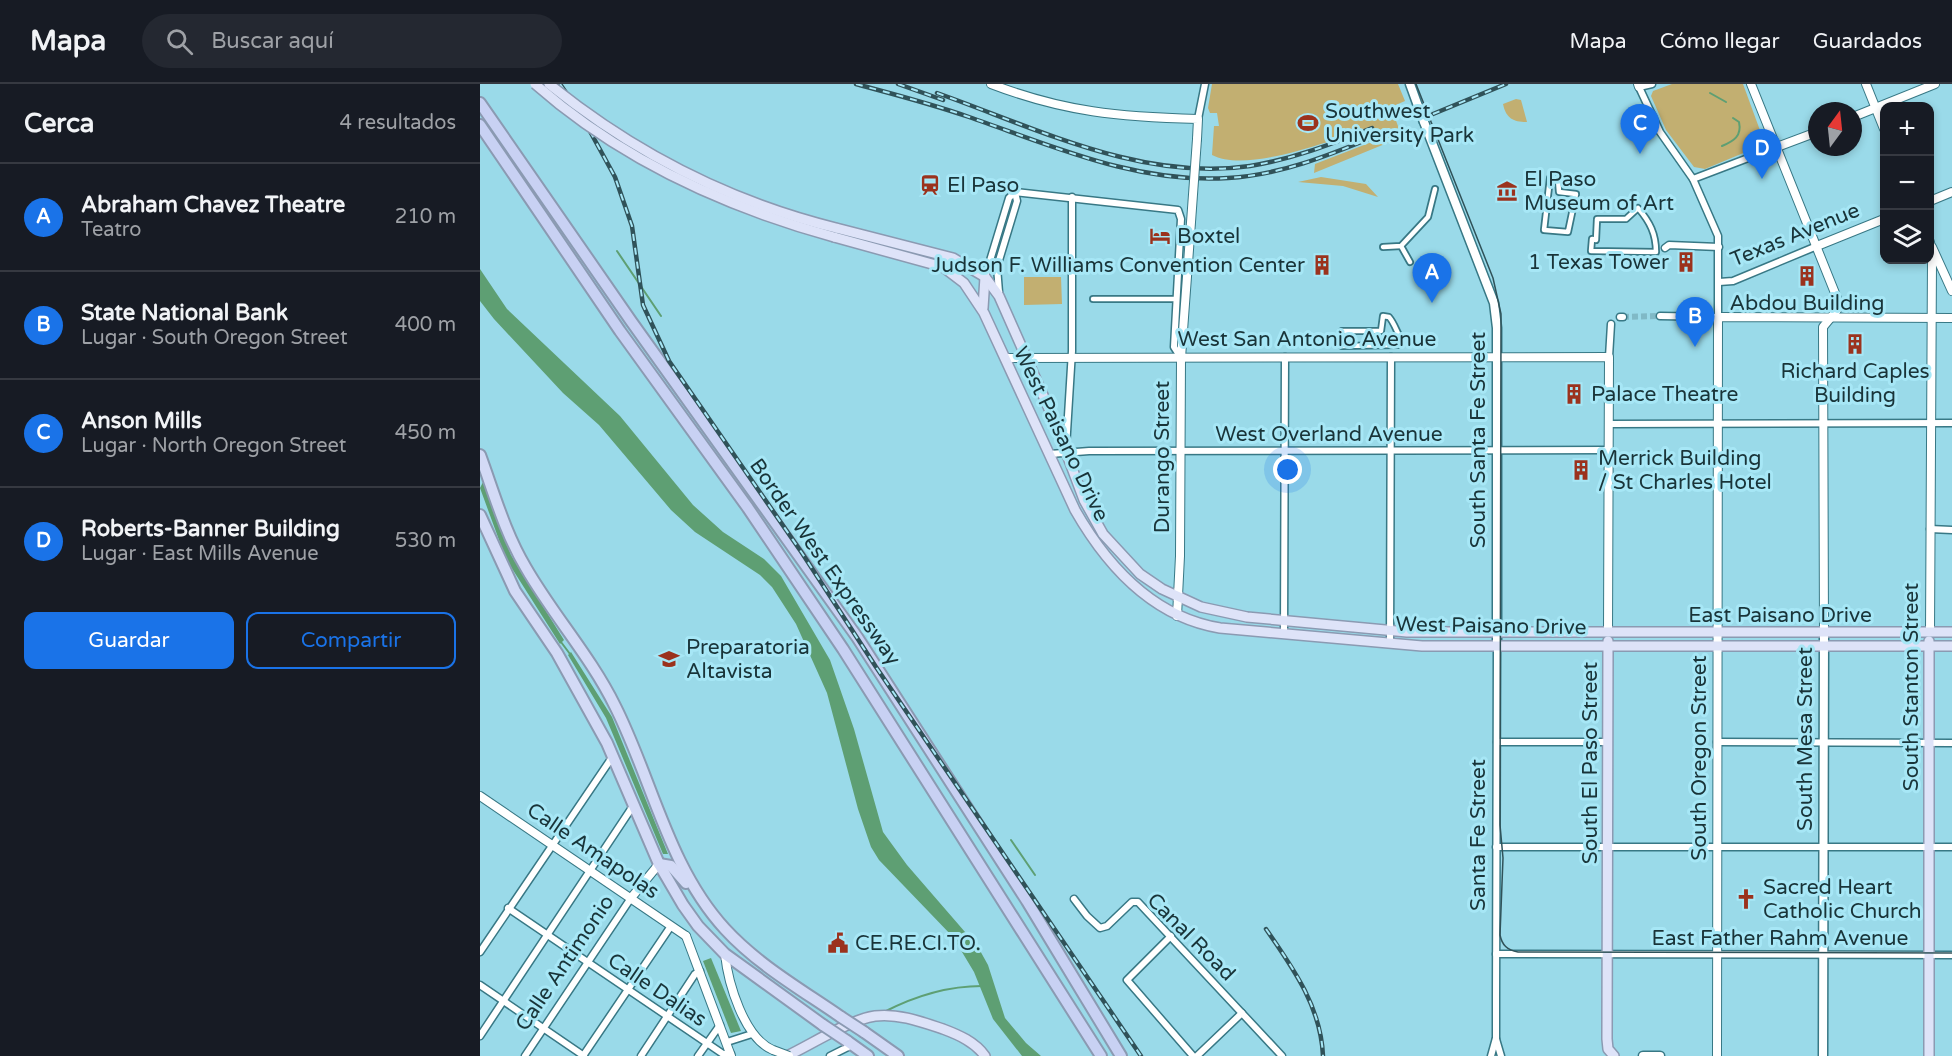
<!DOCTYPE html>
<html lang="es">
<head>
<meta charset="utf-8">
<style>
	body { margin:0; font-family:"Varela Round",sans-serif; background:#242831; color:#f1f3f6 }
	.controls { position:absolute; right:18px; top:18px; display:grid; overflow:hidden; border-radius:12px; box-shadow:0 3px 9px #0003 }
	.controls button { width:54px; height:54px; display:grid; place-items:center; padding:0; border:0; border-bottom:2px solid #363941; background:#171b24; color:#f1f3f6; font:30px sans-serif }
	.compass { position:absolute; left:1328px; top:18px; width:54px; height:54px; border-radius:50%; background:#171b24; box-shadow:0 3px 9px #0003; rotate:15deg }
	.you { position:absolute; left:808px; top:386px; width:21px; height:21px; margin:-15px; border:4px solid #fff; border-radius:50%; background:#1a73e8; box-shadow:0 0 0 9px #1a73e833 }
	.badge { display:grid; place-items:center; width:39px; height:39px; border-radius:50%; background:#1a73e8; color:#fff; font-size:20px; font-weight:700 }
	.pin { position:absolute; translate:-50% -50px; filter:drop-shadow(0 2px 3px #0008) }
	.pin::after { content:''; position:absolute; top:32px; width:21px; height:18px; background:inherit; clip-path:polygon(0 0,100% 0,50% 100%) }
	.list { margin:0; padding:0; list-style:none }
	h2 { display:flex; justify-content:space-between; align-items:center; height:78px; margin:0; padding:0 24px; font-size:26px }
	h2 small { font-size:20px; font-weight:400; color:#9ea1a6 }
	.list li { display:grid; grid-template-columns:39px 1fr auto; gap:18px; align-items:center; box-sizing:border-box; height:108px; padding:0 24px; border-top:2px solid #363941 }
	.list b { display:block; font-size:22px; white-space:nowrap }
	.list p { margin:0; font-size:20px; white-space:nowrap; color:#9ea1a6 }
	.list em { font-size:20px; font-style:normal; color:#9ea1a6 }
	.actions { display:flex; gap:12px; padding:18px 24px }
	.actions a { flex:1; padding:14px 0; border:2px solid #1a73e8; border-radius:12px; text-align:center; font-size:21px; color:#1a73e8 }
	.actions .main { background:#1a73e8; color:#fff }
	.icon { flex:none; width:33px; height:33px; fill:none; stroke:currentColor; stroke-width:2; stroke-linecap:round; stroke-linejoin:round }
	.map { position:relative; flex:none; width:1472px; height:972px; overflow:hidden }
	header { display:flex; align-items:center; gap:36px; box-sizing:border-box; height:84px; padding:0 30px; background:#171b24; border-bottom:2px solid #363941 }
	header strong { font-size:28px }
	nav { display:flex; gap:33px; margin-inline-start:auto; font-size:21px }
	.search { width:420px; height:54px; background:#242831; display:flex; align-items:center; gap:15px; box-sizing:border-box; padding:0 21px; border-radius:33px; color:#9ea1a6; font-size:22px }
	main { display:flex }
	aside { flex:1; background:#171b24 }
	.map>svg:first-child { display:block }
</style>
</head>
<body>
<header>
<strong>Mapa</strong>
<div class="search"><svg class="icon" aria-label="search" viewBox="0 0 24 24"><circle cx="10" cy="10" r="6"/><path d="M15 15l6 6"/></svg>Buscar aquí</div>
<nav><a>Mapa</a><a>Cómo llegar</a><a>Guardados</a></nav>
</header>
<main>
<aside>
<h2>Cerca<small>4 resultados</small></h2>
<ul class="list">
<li><span class="badge">A</span><div><b>Abraham Chavez Theatre</b><p>Teatro</p></div><em>210 m</em></li>
<li><span class="badge">B</span><div><b>State National Bank</b><p>Lugar · South Oregon Street</p></div><em>400 m</em></li>
<li><span class="badge">C</span><div><b>Anson Mills</b><p>Lugar · North Oregon Street</p></div><em>450 m</em></li>
<li><span class="badge">D</span><div><b>Roberts-Banner Building</b><p>Lugar · East Mills Avenue</p></div><em>530 m</em></li>
</ul>
<div class="actions"><a class="main">Guardar</a><a>Compartir</a></div>
</aside>
<div class="map">
<svg width="1472" height="972" viewBox="0 0 1472 972">
	<rect width="100%" height="100%" fill="#9adae9"/>
	<!-- green -->
	<g fill="#c2af71">
		<path d="M 732,0 L 918,0 L 925,17 L 911,23 L 922,53 L 834,89 L 835,80 L 897,56 L 892,43 C 854,55 768,90 732,71 L 734,42 L 739,42 L 737,29 L 730,29 L 728,24 Z"/>
		<path d="M 1192,0 L 1263,0 L 1285,60 L 1225,85 L 1214,83 L 1186,46 L 1171,12 L 1173,7 Z"/>
		<path d="M 1036,15 L 1041,16 L 1047,38 C 1034,38 1026,35 1023,20 Z"/>
		<path d="M 841,93 L 886,100 L 898,113 L 863,102 L 818,98 Z"/>
		<path d="M 544,193 L 581,193 L 582,220 L 544,221 Z"/>
	</g>
	<!-- water -->
	<g fill="#5e9f73">
		<path d="M 0,185 L 27,225 L 140,332 L 213,421 L 243,448 L 284,475 L 301,492 L 350,576 L 374,645 L 403,748 L 427,781 L 498,863 L 508,881 L 525,934 L 546,959 L 561,972 L 542,972 L 513,935 L 494,888 L 473,853 L 399,776 L 391,763 L 378,725 L 347,609 L 316,540 L 292,503 L 280,491 L 215,448 L 191,426 L 119,341 L 83,309 L 14,235 L 0,217 Z"/>
		<path d="M 3,398 L 31,471 L 84,556 L 80,560 L 26,475 L 0,404 Z"/>
		<path d="M 91,568 L 132,633 L 188,770 L 183,770 L 126,634 L 88,571 Z"/>
		<path d="M 231,874 L 261,947 L 251,949 L 223,877 Z"/>
	</g>
	<g fill="none" stroke-linecap="round" stroke-linejoin="round">
		<!-- stream -->
		<g stroke="#5e9f73" stroke-width="2">
			<path d="M 1230,9 L 1246,18"/>
			<path d="M 1242,62 C 1254,57 1262,52 1259,38 L 1253,34"/>
			<path d="M 137,167 L 181,232"/>
			<path d="M 81,558 L 90,570"/>
			<path d="M 531,756 L 555,791"/>
			<path d="M 404,928 C 435,912 467,902 502,902"/>
		</g>
		<!-- minor-tunnel -->
		<path stroke="#80b9c6" stroke-width="6" stroke-dasharray="6 3" stroke-linecap="butt" d="M 1143,233 L 1180,232"/>
		<!-- pedestrian casing -->
		<g stroke="#387885" stroke-width="8">
			<g id="pedestrian">
				<path d="M 1070,94 L 1078,95 L 1079,108 L 1096,110 L 1088,148 L 1064,146 Z"/>
				<path d="M 1158,124 C 1170,138 1176,150 1176,168 L 1111,167 L 1112,155 L 1116,156 L 1117,135 L 1146,135 Z"/>
				<path d="M 921,162 L 930,178"/>
				<path d="M 903,163 L 921,162 L 948,133 L 955,105"/>
				<path d="M 613,215 L 695,215"/>
				<path d="M 903,232 L 909,233 C 915,240 916,247 921,255 L 918,261 L 862,262 L 862,247 L 901,247 Z"/>
			</g>
		</g>
		<!-- minor casing -->
		<g stroke="#387885" stroke-width="9">
			<g id="minor">
				<path d="M 1172,0 L 1159,3 L 1180,48 L 1213,95 L 1238,152 L 1238,233 L 1180,232"/>
				<path d="M 718,35 L 725,0"/>
				<path d="M 1213,95 L 1297,63"/>
				<path d="M 535,108 L 698,126 L 701,135 L 694,263 L 701,274"/>
				<path d="M 1185,164 L 1189,161 L 1239,163"/>
				<path d="M 505,193 L 529,114 L 535,108"/>
				<path d="M 1239,198 L 1253,197 L 1337,162"/>
				<path d="M 519,208 L 517,183 L 537,117 L 535,108"/>
				<path d="M 1140,233 L 1143,233"/>
				<path d="M 1129,273 L 1131,240"/>
				<path d="M 1129,340 L 1472,339"/>
				<path d="M 586,364 L 592,267 L 592,113"/>
				<path d="M 570,370 L 609,367 L 1129,366"/>
				<path d="M 1450,445 L 1472,446"/>
				<path d="M 804,548 L 805,273"/>
				<path d="M 910,559 L 911,273"/>
				<path d="M 1017,658 L 1128,658"/>
				<path d="M 1237,658 L 1472,659"/>
				<path d="M 1016,763 L 1472,763"/>
				<path d="M 594,815 L 607,832 L 620,844 L 627,842 L 652,818 L 658,818 L 802,972"/>
				<path d="M 28,824 L 243,970 L 251,970"/>
				<path d="M 691,852 L 647,896 L 713,972"/>
				<path d="M 0,868 L 133,672"/>
				<path d="M 1016,870 L 1472,871"/>
				<path d="M 0,901 L 104,972"/>
				<path d="M 0,952 L 153,722"/>
				<path d="M 1016,955 L 1021,972"/>
				<path d="M 247,958 L 272,950"/>
				<path d="M 45,972 L 151,814"/>
				<path d="M 103,972 L 191,842"/>
				<path d="M 161,972 L 215,890 L 220,887"/>
				<path d="M 218,972 L 240,941"/>
				<path d="M 350,972 L 372,961"/>
				<path d="M 717,972 L 762,929"/>
				<path d="M 1011,972 L 1016,954 L 1016,914 L 1017,562"/>
			</g>
		</g>
		<!-- tertiary casing -->
		<g stroke="#387885" stroke-width="10">
			<g id="tertiary">
				<path d="M 511,0 C 584,28 640,33 718,35 L 717,55"/>
				<path d="M 1158,0 L 1159,3"/>
				<path d="M 1271,0 L 1359,219 L 1357,226 L 1343,243 L 1344,549"/>
				<path d="M 1386,0 L 1404,45"/>
				<path d="M 1373,33 L 1455,0"/>
				<path d="M 1297,63 L 1337,48"/>
				<path d="M 1450,117 L 1472,108"/>
				<path d="M 1450,158 L 1452,175 L 1450,548"/>
				<path d="M 1337,162 L 1404,135"/>
				<path d="M 1452,163 L 1472,207"/>
				<path d="M 525,274 L 1129,273 L 1128,548"/>
				<path d="M 697,532 L 700,472 L 701,274 L 710,152"/>
				<path d="M 0,712 L 206,852"/>
				<path d="M 151,814 L 179,780"/>
				<path d="M 206,852 L 251,972"/>
				<path d="M 245,870 C 248,899 264,954 293,966"/>
				<path d="M 1237,972 L 1238,233 L 1472,234"/>
			</g>
		</g>
		<!-- secondary casing -->
		<g stroke="#387885" stroke-width="11">
			<g id="secondary">
				<path d="M 930,0 L 938,22"/>
				<path d="M 944,38 L 1014,219 L 1017,244 L 1017,562"/>
				<path d="M 1163,972 L 1180,972"/>
				<path d="M 1343,972 L 1344,549"/>
			</g>
		</g>
		<!-- primary casing -->
		<g stroke="#8b9ab2" stroke-width="12">
			<g id="primary">
				<path d="M 356,144 L 473,174 L 505,193 L 519,212 L 574,336 L 604,416 L 623,450 L 660,490 L 682,505 L 721,523 L 767,533 L 927,548 L 1472,548"/>
				<path d="M 354,153 L 463,183 L 484,199 L 504,229 L 595,426 C 627,482 673,533 740,544 L 942,562 L 1472,562"/>
				<path d="M 503,224 L 505,193"/>
				<path d="M 1128,557 L 1127,955 L 1128,965 L 1134,972"/>
				<path d="M 307,972 C 332,960 369,936 395,932 C 418,929 442,938 463,945 C 479,951 495,958 505,972"/>
				<path d="M 1449,972 L 1449,557"/>
			</g>
		</g>
		<!-- trunk casing -->
		<g stroke="#8b9ab2" stroke-width="14">
			<g id="trunk">
				<path d="M 0,371 C 14,409 25,449 46,484 C 73,531 111,573 135,622 C 172,695 188,783 245,845 C 278,881 322,906 361,933"/>
				<path d="M 0,431 L 35,507 L 77,569 L 127,659 L 179,780 L 203,821 L 218,842 L 245,870 L 343,941"/>
				<path d="M 179,780 L 191,782 L 206,799"/>
				<path d="M 384,948 L 418,972"/>
				<path d="M 367,957 L 388,972"/>
			</g>
		</g>
		<!-- motorway casing -->
		<g stroke="#8b9ab2" stroke-width="14">
			<g id="motorway">
				<path d="M 0,19 L 151,237 L 377,553 L 547,817 L 641,972"/>
				<path d="M 0,41 L 140,247 L 268,424 L 363,565 L 621,972"/>
			</g>
		</g>
		<!-- pedestrian -->
		<use href="#pedestrian" stroke="#fff" stroke-width="4.5"/>
		<!-- minor -->
		<use href="#minor" stroke="#fff" stroke-width="6"/>
		<!-- tertiary -->
		<use href="#tertiary" stroke="#fff" stroke-width="8"/>
		<!-- secondary -->
		<use href="#secondary" stroke="#fff" stroke-width="8"/>
		<!-- primary -->
		<use href="#primary" stroke="#dee3f8" stroke-width="9"/>
		<!-- trunk -->
		<use href="#trunk" stroke="#d3daf6" stroke-width="10"/>
		<!-- motorway -->
		<use href="#motorway" stroke="#c8d1f3" stroke-width="10"/>
		<!-- tram -->
		<path stroke="#305259" stroke-width="1.5" d="M 936,0 L 1013,194 L 1021,230 L 1020,741 L 1023,774 L 1020,851 C 1022,861 1027,866 1038,868 L 1472,869"/>
		<!-- rail casing -->
		<g stroke="#305259" stroke-width="4.5">
			<g id="rail">
				<path d="M 80,0 L 100,29 L 135,93 L 152,142 L 163,221 L 189,277 L 322,469 L 396,583 L 661,972"/>
				<path d="M 376,0 C 413,10 452,20 489,33 C 573,62 657,100 748,94 C 800,91 847,72 896,52"/>
				<path d="M 418,0 L 463,16"/>
				<path d="M 457,9 C 556,44 662,98 770,82 C 813,75 852,60 892,44"/>
				<path d="M 953,30 L 1026,0"/>
				<path d="M 786,845 C 813,884 841,923 843,972"/>
			</g>
		</g>
		<!-- rail -->
		<use href="#rail" stroke="#a7e7f6" stroke-width="2" stroke-dasharray="7" stroke-linecap="butt"/>
		<!-- tertiary-bridge casing -->
		<g stroke="#387885" stroke-width="10" stroke-linecap="butt">
			<g id="tertiary-bridge">
				<path d="M 710,152 L 717,55"/>
				<path d="M 293,966 L 309,972"/>
			</g>
		</g>
		<!-- secondary-bridge casing -->
		<g stroke="#387885" stroke-width="11" stroke-linecap="butt">
			<path id="secondary-bridge" d="M 938,22 L 944,38"/>
		</g>
		<!-- primary-bridge casing -->
		<g stroke="#8b9ab2" stroke-width="12" stroke-linecap="butt">
			<g id="primary-bridge">
				<path d="M 55,0 C 140,75 245,123 354,153"/>
				<path d="M 69,0 C 153,68 251,118 356,144"/>
			</g>
		</g>
		<!-- trunk-bridge casing -->
		<g stroke="#8b9ab2" stroke-width="14" stroke-linecap="butt">
			<g id="trunk-bridge">
				<path d="M 361,933 L 384,948"/>
				<path d="M 343,941 L 367,957"/>
			</g>
		</g>
		<!-- tertiary-bridge -->
		<use href="#tertiary-bridge" stroke="#fff" stroke-width="8"/>
		<!-- secondary-bridge -->
		<use href="#secondary-bridge" stroke="#fff" stroke-width="8"/>
		<!-- primary-bridge -->
		<use href="#primary-bridge" stroke="#dee3f8" stroke-width="9"/>
		<!-- trunk-bridge -->
		<use href="#trunk-bridge" stroke="#d3daf6" stroke-width="10"/>
	</g>
	<!-- icons -->
	<defs>
		<g id="stadium-bare" transform="scale(1.62)"><path d="M0-5a6.5 5 0 1 0 0 10a6.5 5 0 1 0 0-10ZM-3.5-1.8h7v3.6h-7Z" fill="#9b321d" stroke="#a7e7f6" stroke-width="2.5" paint-order="stroke"/></g>
		<g id="station-bare" transform="scale(1.62)"><path d="M-3-6H3Q5-6 5-4V2Q5 4 3 4L4.5 6H3L1.5 4h-3L-3 6H-4.5L-3 4Q-5 4-5 2V-4Q-5-6-3-6ZM-3.5-4v3h7v-3ZM-3.5 1v1.5H-2V1ZM2 1v1.5H3.5V1Z" fill="#9b321d" stroke="#a7e7f6" stroke-width="2.5" paint-order="stroke"/></g>
		<g id="museum-bare" transform="scale(1.62)"><path d="M0-6L6-3V-2H-6V-3ZM-5-1h2V3h-2ZM-1-1h2V3h-2ZM3-1h2V3H3ZM-6 4H6V6H-6Z" fill="#9b321d" stroke="#a7e7f6" stroke-width="2.5" paint-order="stroke"/></g>
		<g id="hotel-bare" transform="scale(1.62)"><path d="M-6-4.5h1.5V1H6V5H4.5V3h-9V5H-6ZM-4 0a1.8 1.8 0 1 1 3.6 0ZM.5 0V-2.5h3Q6-2.5 6 0Z" fill="#9b321d" stroke="#a7e7f6" stroke-width="2.5" paint-order="stroke"/></g>
		<g id="building-bare" transform="scale(1.62)"><path d="M-4-6H4V6H1V3H-1V6H-4ZM-2.5-4.3h1.7v1.8h-1.7ZM.8-4.3h1.7v1.8H.8ZM-2.5-1h1.7V.8h-1.7ZM.8-1h1.7V.8H.8Z" fill="#9b321d" stroke="#a7e7f6" stroke-width="2.5" paint-order="stroke"/></g>
		<g id="school-bare" transform="scale(1.62)"><path d="M0-5L7-2L0 1L-7-2ZM-4 1L0 2.5L4 1V4Q0 6-4 4Z" fill="#9b321d" stroke="#a7e7f6" stroke-width="2.5" paint-order="stroke"/></g>
		<g id="church-bare" transform="scale(1.62)"><path d="M-1.2-6h2.4v3.5h3.3v2.4h-3.3V6h-2.4V-.1h-3.3v-2.4h3.3Z" fill="#9b321d" stroke="#a7e7f6" stroke-width="2.5" paint-order="stroke"/></g>
		<g id="civic-bare" transform="scale(1.62)"><path d="M-.6-6.5H3V-4.5H.6V-3L4-1V1h2V6H-6V1h2V-1L-.6-3ZM-1.2 2.5V6h2.4V2.5Z" fill="#9b321d" stroke="#a7e7f6" stroke-width="2.5" paint-order="stroke"/></g>
	</defs>
	<g fill-rule="evenodd">
		<use href="#stadium-bare" x="828" y="39"/>
		<use href="#station-bare" x="450" y="101"/>
		<use href="#museum-bare" x="1027" y="107"/>
		<use href="#hotel-bare" x="680" y="152"/>
		<use href="#building-bare" x="1206" y="178"/>
		<use href="#building-bare" x="842" y="181"/>
		<use href="#building-bare" x="1327" y="192"/>
		<use href="#building-bare" x="1375" y="260"/>
		<use href="#building-bare" x="1094" y="310"/>
		<use href="#building-bare" x="1101" y="386"/>
		<use href="#school-bare" x="189" y="575"/>
		<use href="#church-bare" x="1266" y="815"/>
		<use href="#civic-bare" x="358" y="859"/>
	</g>
	<g text-anchor="middle" dominant-baseline="central" stroke-width="6" stroke-linejoin="round" paint-order="stroke">
		<!-- poi labels -->
		<g font-size="21" fill="#193439" stroke="#a7e7f6" text-anchor="start">
			<text x="845" y="27">Southwest<tspan x="845" dy="24">University Park</tspan></text>
			<text x="1044" y="95">El Paso<tspan x="1044" dy="24">Museum of Art</tspan></text>
			<text x="467" y="101">El Paso</text>
			<text x="697" y="152">Boxtel</text>
			<text x="1189" y="178" text-anchor="end">1 Texas Tower</text>
			<text x="825" y="181" text-anchor="end">Judson F. Williams Convention Center</text>
			<text x="1327" y="219" text-anchor="middle">Abdou Building</text>
			<text x="1375" y="287" text-anchor="middle">Richard Caples<tspan x="1375" dy="24">Building</tspan></text>
			<text x="1111" y="310">Palace Theatre</text>
			<text x="1118" y="374">Merrick Building<tspan x="1118" dy="24">/ St Charles Hotel</tspan></text>
			<text x="206" y="563">Preparatoria<tspan x="206" dy="24">Altavista</tspan></text>
			<text x="1283" y="803">Sacred Heart<tspan x="1283" dy="24">Catholic Church</tspan></text>
			<text x="375" y="859">CE.RE.CI.TO.</text>
		</g>
		<!-- street labels -->
		<g font-size="21" fill="#193439" stroke="#a7e7f6">
			<text transform="translate(1315 151) rotate(-22)">Texas Avenue</text>
			<text x="827" y="255">West San Antonio Avenue</text>
			<text transform="translate(581 350) rotate(64)">West Paisano Drive</text>
			<text x="849" y="350">West Overland Avenue</text>
			<text transform="translate(998 356) rotate(-90)">South Santa Fe Street</text>
			<text transform="translate(682 373) rotate(-90)">Durango Street</text>
			<text transform="translate(345 478) rotate(55)">Border West Expressway</text>
			<text x="1300" y="531">East Paisano Drive</text>
			<text transform="translate(1011 542) rotate(1)">West Paisano Drive</text>
			<text transform="translate(1431 603) rotate(-90)">South Stanton Street</text>
			<text transform="translate(1325 655) rotate(-90)">South Mesa Street</text>
			<text transform="translate(1219 674) rotate(-90)">South Oregon Street</text>
			<text transform="translate(1110 679) rotate(-90)">South El Paso Street</text>
			<text transform="translate(998 751) rotate(-90)">Santa Fe Street</text>
			<text transform="translate(113 767) rotate(34)">Calle Amapolas</text>
			<text transform="translate(711 853) rotate(45)">Canal Road</text>
			<text x="1300" y="854">East Father Rahm Avenue</text>
			<text transform="translate(85 879) rotate(-56)">Calle Antimonio</text>
			<text transform="translate(177 906) rotate(34)">Calle Dalias</text>
		</g>
	</g>
</svg>
<div class="controls">
<button>+</button>
<button>−</button>
<button><svg class="icon" aria-label="layers" viewBox="0 0 24 24"><path d="M12 4l9 5-9 5-9-5zM3 14l9 5 9-5"/></svg></button>
</div>
<svg class="compass" viewBox="-18 -18 36 36"><path d="M0-13l5 13h-10z" fill="#e53935"/><path d="M0 13l5-13h-10z" fill="#9ea1a6"/></svg>
<div class="you"></div>
<div class="pin badge" style="left:952px;top:219px">A</div>
<div class="pin badge" style="left:1215px;top:263px">B</div>
<div class="pin badge" style="left:1160px;top:70px">C</div>
<div class="pin badge" style="left:1282px;top:95px">D</div>
</div>
</main>
</body>
</html>
